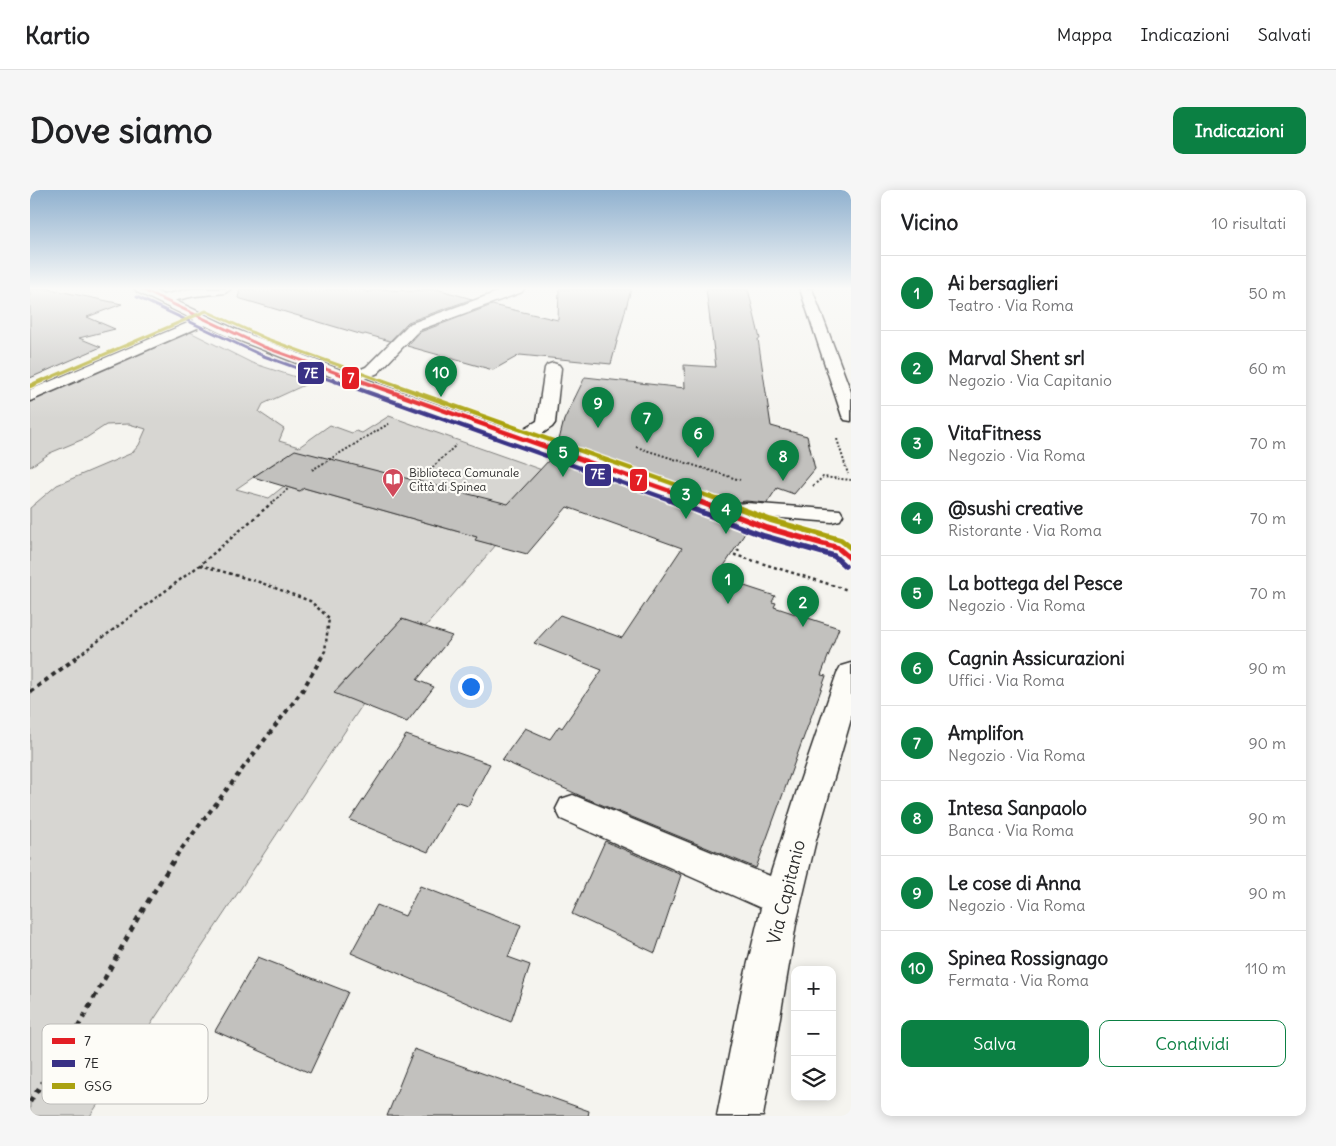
<!DOCTYPE html>
<html lang="it">
<head>
<meta charset="utf-8">
<style>
	body { margin:0; font-family:Delius,sans-serif; background:#f6f6f6; color:#202124 }
	.controls { position:absolute; right:15px; bottom:15px; display:grid; overflow:hidden; border-radius:10px; box-shadow:0 2px 12px #0003 }
	.controls button { width:45px; height:45px; display:grid; place-items:center; padding:0; border:0; border-bottom:1px solid #e0e0e0; background:#fff; color:#202124; font:25px sans-serif }
	.you { position:absolute; left:440px; top:496px; width:18px; height:18px; margin:-12px; border:4px solid #fff; border-radius:50%; background:#1a73e8; box-shadow:0 0 0 8px #1a73e833 }
	.badge { display:grid; place-items:center; width:32px; height:32px; border-radius:50%; background:#0b8043; color:#fff; font-size:16px; font-weight:700 }
	.pin { position:absolute; translate:-50% -41px; filter:drop-shadow(0 1px 2px #0008) }
	.pin::after { content:''; position:absolute; top:26px; width:18px; height:15px; background:inherit; clip-path:polygon(0 0,100% 0,50% 100%) }
	.list { margin:0; padding:0; list-style:none }
	h2 { display:flex; justify-content:space-between; align-items:center; height:65px; margin:0; padding:0 20px; font-size:21px }
	h2 small { font-size:16px; font-weight:400; color:#757577 }
	.list li { display:grid; grid-template-columns:32px 1fr auto; gap:15px; align-items:center; box-sizing:border-box; height:75px; padding:0 20px; border-top:1px solid #e0e0e0 }
	.list b { display:block; font-size:19px; white-space:nowrap }
	.list p { margin:0; font-size:16px; white-space:nowrap; color:#757577 }
	.list em { font-size:16px; font-style:normal; color:#757577 }
	.actions { display:flex; gap:10px; padding:15px 20px }
	.actions a { flex:1; padding:11px 0; border:1px solid #0b8043; border-radius:10px; text-align:center; font-size:18px; color:#0b8043 }
	.actions .main { background:#0b8043; color:#fff }
	.icon { flex:none; width:28px; height:28px; fill:none; stroke:currentColor; stroke-width:2; stroke-linecap:round; stroke-linejoin:round }
	.map { position:relative; flex:none; width:821px; height:926px; overflow:hidden; border-radius:10px }
	header { display:flex; align-items:center; gap:30px; box-sizing:border-box; height:70px; padding:0 25px; background:#fff; border-bottom:1px solid #e0e0e0 }
	header strong { font-size:24px }
	nav { display:flex; gap:28px; margin-inline-start:auto; font-size:18px }
	.intro { display:flex; align-items:center; justify-content:space-between; box-sizing:border-box; height:120px; padding:0 30px }
	h1 { margin:0; font-size:35px }
	.button { padding:12px 22px; border-radius:10px; background:#0b8043; color:#fff; font-size:18px; font-weight:700 }
	main { display:flex; gap:30px; padding:0 30px }
	aside { flex:1; background:#fff; border-radius:10px; box-shadow:0 2px 12px #0003 }
	.map>svg:first-child { display:block }
</style>
</head>
<body>
<header>
<strong>Kartio</strong>
<nav><a>Mappa</a><a>Indicazioni</a><a>Salvati</a></nav>
</header>
<div class="intro"><h1>Dove siamo</h1><a class="button">Indicazioni</a></div>
<main>
<div class="map">
<svg width="821" height="926" viewBox="0 0 821 926">
	<rect width="100%" height="100%" fill="#f5f4ef"/>
	<filter id="ink" filterUnits="userSpaceOnUse"><feTurbulence type="fractalNoise" baseFrequency=".02" numOctaves="2"/><feDisplacementMap in="SourceGraphic" scale="10" xChannelSelector="R" yChannelSelector="G"/><feConvolveMatrix kernelMatrix="1 2 1 2 8 2 1 2 1" color-interpolation-filters="sRGB"/></filter>
	<g filter="url(#ink)">
		<!-- green -->
		<path fill="#d7d6d2" stroke="#81807e" d="M 160,142 L 222,173 L 281,192 L 233,214 L 229,222 L 254,239 L 249,251 L 269,257 L 300,235 L 322,243 L 326,241 L 332,243 L 359,226 L 512,280 L 463,329 L 247,271 L 206,299 L 239,308 L 254,296 L 269,301 L 274,298 L 447,347 L 446,350 L 466,355 L 395,437 L 372,429 L 304,502 L 333,514 L 60,926 L 0,926 L 0,318 L 27,295 L 102,263 L 109,255 L 116,239 L 99,234 L 76,235 L 56,248 L 20,263 L 0,277 L 0,211 Z"/>
		<!-- building -->
		<g fill="#c2c1be" stroke="#2b2b2b">
			<path d="M 0,99 L 19,99 L 92,114 L 57,127 L 85,139 L 49,148 L 71,157 L 0,188 Z"/>
			<path d="M 210,99 L 331,99 L 338,102 L 347,99 L 380,101 L 407,99 L 442,109 L 378,132 L 360,151 L 335,144 L 333,145 L 208,108 Z"/>
			<path d="M 529,99 L 601,99 L 581,174 L 490,165 L 463,180 L 377,156 L 390,142 L 462,115 L 528,130 Z"/>
			<path d="M 676,99 L 718,99 L 730,149 L 728,149 L 741,236 L 777,246 L 785,279 L 764,304 L 747,298 L 737,313 L 716,311 L 708,312 L 705,316 L 528,254 L 534,230 L 555,187 L 655,198 L 654,175 L 686,177 Z"/>
			<path d="M 265,260 L 478,314 L 521,268 L 717,340 L 687,387 L 745,406 L 742,412 L 746,413 L 744,417 L 809,438 L 791,485 L 796,486 L 726,678 L 553,607 L 472,570 L 495,538 L 520,549 L 529,536 L 532,538 L 572,480 L 504,453 L 530,425 L 592,448 L 652,358 L 537,317 L 497,364 L 445,350 L 447,347 L 274,298 L 270,301 L 223,287 Z"/>
			<path d="M 372,429 L 422,446 L 387,490 L 404,497 L 377,532 L 304,503 Z"/>
			<path d="M 376,545 L 460,574 L 438,616 L 426,612 L 398,662 L 320,630 Z"/>
			<path d="M 575,651 L 651,685 L 625,763 L 542,724 Z"/>
			<path d="M 390,696 L 491,735 L 478,767 L 500,775 L 481,832 L 321,763 L 347,715 L 375,726 Z"/>
			<path d="M 228,767 L 318,802 L 280,883 L 185,841 Z"/>
			<path d="M 384,859 L 559,921 L 558,926 L 357,926 Z"/>
		</g>
		<g fill="none" stroke-linecap="round" stroke-linejoin="round">
			<!-- street casing -->
			<g stroke="#2b2b2b" stroke-width="3">
				<g id="street">
					<path d="M 161,99 L 201,99 L 195,103 L 165,106 L 133,113 L 126,109 L 128,106 Z"/>
					<path d="M 476,99 L 494,99 L 492,102 L 389,140 L 348,183 L 327,192 L 315,192 L 313,189 L 315,186 L 336,177 L 379,134 Z"/>
					<path d="M 174,126 L 181,130 L 179,133 L 0,211 L 0,200 Z"/>
					<path d="M 523,173 L 529,175 L 531,178 L 525,233 L 522,237 C 511,244 499,255 485,252 L 483,248 L 485,244 L 507,231 L 515,178 L 517,175 Z"/>
					<path d="M 821,473 L 821,529 L 786,650 L 766,734 L 733,926 L 687,926 L 714,789 L 731,718 L 531,629 L 526,619 L 531,609 L 543,605 L 740,686 L 769,594 L 807,483 L 811,476 Z"/>
				</g>
			</g>
			<!-- secondary casing -->
			<g stroke="#2b2b2b" stroke-width="3">
				<g id="secondary">
					<path d="M 105,99 L 121,99 L 205,139 L 327,186 L 706,318 L 708,314 L 716,313 L 810,320 L 813,325 L 810,330 L 802,332 L 727,326 L 816,353 L 820,358 L 816,363 L 808,365 L 729,343 L 660,316 L 315,192 L 195,145 L 107,102 Z"/>
					<path d="M 770,99 L 782,99 L 821,202 L 821,231 L 815,230 L 812,226 Z"/>
				</g>
			</g>
			<!-- path-far3 -->
			<g stroke="#2b2b2b" stroke-width="2" stroke-dasharray="2 2" stroke-linecap="butt">
				<path d="M 807,249 L 818,284"/>
				<path d="M 606,257 L 710,290"/>
				<path d="M 282,280 L 360,233"/>
				<path d="M 388,291 L 426,255"/>
				<path d="M 783,296 L 793,287 L 821,290"/>
				<path d="M 244,311 L 259,298"/>
			</g>
			<!-- path-far2 -->
			<g stroke="#2b2b2b" stroke-width="2.5" stroke-dasharray="3 3" stroke-linecap="butt">
				<path d="M 709,359 L 705,365 L 818,400"/>
				<path d="M 170,375 L 229,392 L 280,411 L 299,428 L 295,461 L 292,466"/>
				<path d="M 48,466 L 170,375 L 245,310"/>
			</g>
			<!-- path-far1 -->
			<g stroke="#2b2b2b" stroke-width="4" stroke-dasharray="4.5 4.5" stroke-linecap="butt">
				<path d="M 0,502 L 50,465"/>
				<path d="M 146,666 L 272,501 L 293,465"/>
			</g>
			<!-- path -->
			<path stroke="#2b2b2b" stroke-width="4.5" stroke-dasharray="5.5 5.5" stroke-linecap="butt" d="M 0,912 L 47,839 L 110,724 L 147,665"/>
			<!-- street -->
			<use href="#street" fill="#fdfcf7" fill-rule="evenodd"/>
			<!-- secondary -->
			<use href="#secondary" fill="#fdfcf7" fill-rule="evenodd"/>
			<!-- bus-1-far2 casing -->
			<g stroke="#fdfcf7" stroke-width="5">
				<path id="bus-1-far2" d="M 111,99 L 234,157 L 332,192"/>
			</g>
			<!-- bus-1-far1 casing -->
			<g stroke="#fdfcf7" stroke-width="7">
				<path id="bus-1-far1" d="M 328,190 L 668,311"/>
			</g>
			<!-- bus-1 casing -->
			<g stroke="#fdfcf7" stroke-width="9">
				<path id="bus-1" d="M 665,310 L 737,338 L 808,358 L 821,369"/>
			</g>
			<!-- bus-2-far2 casing -->
			<g stroke="#fdfcf7" stroke-width="5">
				<path id="bus-2-far2" d="M 107,107 L 231,165 L 306,192"/>
			</g>
			<!-- bus-2-far1 casing -->
			<g stroke="#fdfcf7" stroke-width="7">
				<path id="bus-2-far1" d="M 303,190 L 643,311"/>
			</g>
			<!-- bus-2 casing -->
			<g stroke="#fdfcf7" stroke-width="9">
				<path id="bus-2" d="M 639,310 L 734,346 L 804,366 L 815,376"/>
			</g>
			<!-- bus-3-far2 casing -->
			<g stroke="#fdfcf7" stroke-width="5">
				<path id="bus-3-far2" d="M 10,192 L 176,121 L 237,149 L 355,192"/>
			</g>
			<!-- bus-3-far1 casing -->
			<g stroke="#fdfcf7" stroke-width="7">
				<g id="bus-3-far1">
					<path d="M 351,190 L 692,311"/>
					<path d="M 0,196 L 13,190"/>
				</g>
			</g>
			<!-- bus-3 casing -->
			<g stroke="#fdfcf7" stroke-width="9">
				<path id="bus-3" d="M 688,310 L 740,330 L 811,350 L 821,358"/>
			</g>
			<!-- bus-1-far2 -->
			<use href="#bus-1-far2" stroke="#e31e24" stroke-width="3"/>
			<!-- bus-1-far1 -->
			<use href="#bus-1-far1" stroke="#e31e24" stroke-width="4.5"/>
			<!-- bus-1 -->
			<use href="#bus-1" stroke="#e31e24" stroke-width="5.5"/>
			<!-- bus-2-far2 -->
			<use href="#bus-2-far2" stroke="#393185" stroke-width="3"/>
			<!-- bus-2-far1 -->
			<use href="#bus-2-far1" stroke="#393185" stroke-width="4.5"/>
			<!-- bus-2 -->
			<use href="#bus-2" stroke="#393185" stroke-width="5.5"/>
			<!-- bus-3-far2 -->
			<use href="#bus-3-far2" stroke="#aaa211" stroke-width="3"/>
			<!-- bus-3-far1 -->
			<use href="#bus-3-far1" stroke="#aaa211" stroke-width="4.5"/>
			<!-- bus-3 -->
			<use href="#bus-3" stroke="#aaa211" stroke-width="5.5"/>
		</g>
	</g>
	<!-- sky -->
	<linearGradient id="sky" x2="0" y2="1"><stop stop-color="#90b1cf"/><stop offset="0.43" stop-color="#fafaf8"/><stop offset="1" stop-color="#fafaf8" stop-opacity="0"/></linearGradient>
	<rect width="821" height="229" fill="url(#sky)"/>
	<!-- icons -->
	<defs>
		<g id="library-pin" transform="scale(1.125)"><path d="M0 17L-7.5 6A9.5 9.5 0 1 1 7.5 6Z" fill="#d1495b" stroke="#fdfcf7"/><path d="M-6-4Q-3-5.5-.7-3.5V5Q-3 3-6 4ZM6-4Q3-5.5 .7-3.5V5Q3 3 6 4Z" fill="#fff"/></g>
	</defs>
	<g fill-rule="evenodd">
		<use href="#library-pin" x="363" y="289"/>
	</g>
	<g text-anchor="middle" dominant-baseline="central" stroke-width="4.5" stroke-linejoin="round" paint-order="stroke">
		<!-- far-poi labels -->
		<g font-size="12" fill="#2b2b2b" stroke="#fdfcf7" text-anchor="start">
			<text x="379" y="282">Biblioteca Comunale<tspan x="379" dy="14">Città di Spinea</tspan></text>
		</g>
		<!-- near-street labels -->
		<g font-size="18" fill="#2b2b2b" stroke="#fdfcf7">
			<text transform="translate(756 702) rotate(-76)">Via Capitanio</text>
		</g>
	</g>
	<!-- legend -->
	<rect x="12" y="834" width="166" height="80" rx="8" fill="#fdfcf7" stroke="#bebdba" stroke-width="1"/>
	<rect x="22" y="848" width="23" height="6" fill="#e31e24"/>
	<rect x="22" y="870" width="23" height="7" fill="#393185"/>
	<rect x="22" y="893" width="23" height="6" fill="#aaa211"/>
	<g font-size="14" fill="#2b2b2b">
		<text x="54" y="856">7</text>
		<text x="54" y="878">7E</text>
		<text x="54" y="901">GSG</text>
	</g>
	<g stroke="#fdfcf7" stroke-width="2">
		<rect x="267" y="171" width="28" height="24" rx="5" fill="#393185"/>
		<rect x="311" y="176" width="19" height="24" rx="5" fill="#e31e24"/>
		<rect x="554" y="273" width="28" height="24" rx="5" fill="#393185"/>
		<rect x="599" y="278" width="19" height="24" rx="5" fill="#e31e24"/>
	</g>
	<g font-size="14" text-anchor="middle" font-weight="bold" fill="#fff">
		<text x="281" y="188">7E</text>
		<text x="321" y="193">7</text>
		<text x="568" y="289">7E</text>
		<text x="609" y="295">7</text>
	</g>
</svg>
<div class="controls">
<button>+</button>
<button>−</button>
<button><svg class="icon" aria-label="layers" viewBox="0 0 24 24"><path d="M12 4l9 5-9 5-9-5zM3 14l9 5 9-5"/></svg></button>
</div>
<div class="you"></div>
<div class="pin badge" style="left:698px;top:414px">1</div>
<div class="pin badge" style="left:773px;top:437px">2</div>
<div class="pin badge" style="left:656px;top:329px">3</div>
<div class="pin badge" style="left:696px;top:344px">4</div>
<div class="pin badge" style="left:533px;top:287px">5</div>
<div class="pin badge" style="left:668px;top:268px">6</div>
<div class="pin badge" style="left:617px;top:253px">7</div>
<div class="pin badge" style="left:753px;top:291px">8</div>
<div class="pin badge" style="left:568px;top:238px">9</div>
<div class="pin badge" style="left:411px;top:207px">10</div>
</div>
<aside>
<h2>Vicino<small>10 risultati</small></h2>
<ul class="list">
<li><span class="badge">1</span><div><b>Ai bersaglieri</b><p>Teatro · Via Roma</p></div><em>50 m</em></li>
<li><span class="badge">2</span><div><b>Marval Shent srl</b><p>Negozio · Via Capitanio</p></div><em>60 m</em></li>
<li><span class="badge">3</span><div><b>VitaFitness</b><p>Negozio · Via Roma</p></div><em>70 m</em></li>
<li><span class="badge">4</span><div><b>@sushi creative</b><p>Ristorante · Via Roma</p></div><em>70 m</em></li>
<li><span class="badge">5</span><div><b>La bottega del Pesce</b><p>Negozio · Via Roma</p></div><em>70 m</em></li>
<li><span class="badge">6</span><div><b>Cagnin Assicurazioni</b><p>Uffici · Via Roma</p></div><em>90 m</em></li>
<li><span class="badge">7</span><div><b>Amplifon</b><p>Negozio · Via Roma</p></div><em>90 m</em></li>
<li><span class="badge">8</span><div><b>Intesa Sanpaolo</b><p>Banca · Via Roma</p></div><em>90 m</em></li>
<li><span class="badge">9</span><div><b>Le cose di Anna</b><p>Negozio · Via Roma</p></div><em>90 m</em></li>
<li><span class="badge">10</span><div><b>Spinea Rossignago</b><p>Fermata · Via Roma</p></div><em>110 m</em></li>
</ul>
<div class="actions"><a class="main">Salva</a><a>Condividi</a></div>
</aside>
</main>
</body>
</html>
